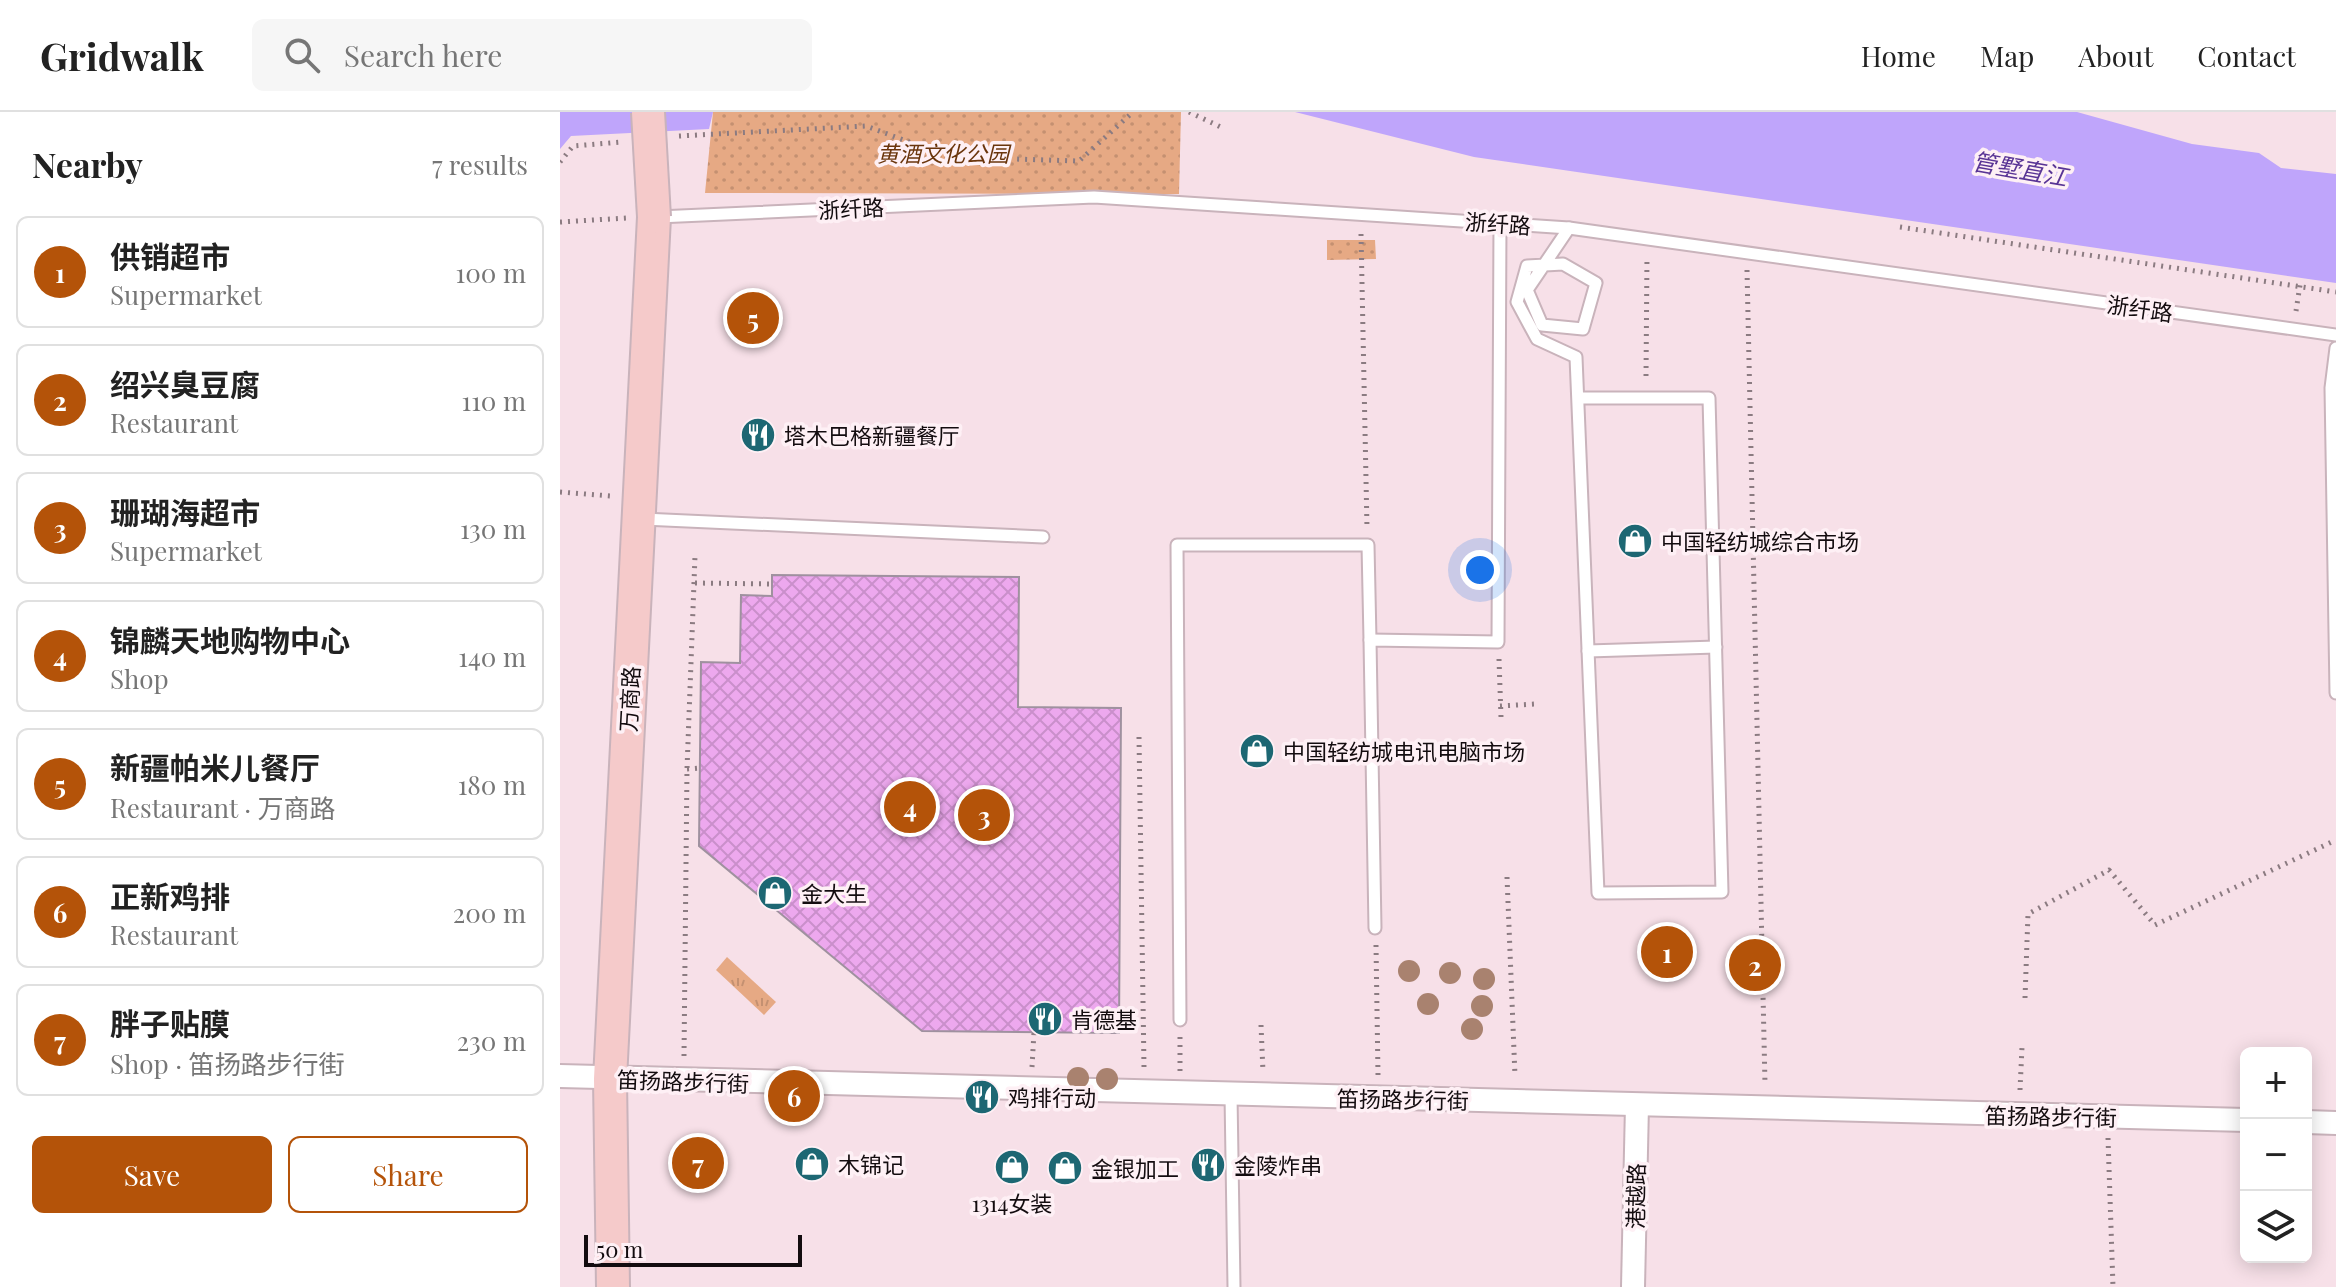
<!DOCTYPE html>
<html lang="en">
<head>
<meta charset="utf-8">
<style>
	body { margin:0; font-family:"Playfair Display","Noto Sans SC",serif; background:#f6f6f6; color:#222 }
	.controls { position:absolute; right:24px; bottom:24px; display:grid; overflow:hidden; border-radius:12px; box-shadow:0 4px 20px #0003 }
	.controls button { width:72px; height:72px; display:grid; place-items:center; padding:0; border:0; border-bottom:2px solid #e0e0e0; background:#fff; color:#222; font:40px sans-serif }
	.scale { position:absolute; left:24px; bottom:20px; width:218px; box-sizing:border-box; padding-left:8px; border:4px solid #130c0f; border-top:0; font-size:22px; line-height:28px; white-space:nowrap; color:#130c0f; -webkit-text-stroke:6px #fef0f5; paint-order:stroke }
	.you { position:absolute; left:920px; top:458px; width:28px; height:28px; margin:-20px; border:6px solid #fff; border-radius:50%; background:#1a73e8; box-shadow:0 0 0 12px #1a73e833 }
	.badge { display:grid; place-items:center; width:52px; height:52px; border-radius:50%; background:#b45309; color:#fff; font-size:26px; font-weight:700 }
	.pin { position:absolute; translate:-50% -50%; border:4px solid #fff; box-shadow:0 2px 8px #0006 }
	.list { margin:0; padding:0; list-style:none }
	h2 { display:flex; justify-content:space-between; align-items:center; height:104px; margin:0; padding:0 32px; font-size:34px }
	h2 small { font-size:26px; font-weight:400; color:#767676 }
	.list li { display:grid; grid-template-columns:52px 1fr auto; gap:24px; align-items:center; box-sizing:border-box; height:112px; margin:0 16px 16px; padding:0 16px; border:2px solid #e0e0e0; border-radius:12px }
	.list b { display:block; font-size:30px; white-space:nowrap }
	.list p { margin:0; font-size:26px; white-space:nowrap; color:#767676 }
	.list em { font-size:26px; font-style:normal; color:#767676 }
	.actions { display:flex; gap:16px; padding:24px 32px }
	.actions a { flex:1; padding:18px 0; border:2px solid #b45309; border-radius:12px; text-align:center; font-size:28px; color:#b45309 }
	.actions .main { background:#b45309; color:#fff }
	.icon { flex:none; width:44px; height:44px; fill:none; stroke:currentColor; stroke-width:2; stroke-linecap:round; stroke-linejoin:round }
	.map { position:relative; flex:none; width:1776px; height:1175px; overflow:hidden }
	header { display:flex; align-items:center; gap:48px; box-sizing:border-box; height:112px; padding:0 40px; background:#fff; border-bottom:2px solid #e0e0e0 }
	header strong { font-size:38px }
	nav { display:flex; gap:44px; margin-inline-start:auto; font-size:28px }
	.search { width:560px; height:72px; background:#f6f6f6; display:flex; align-items:center; gap:20px; box-sizing:border-box; padding:0 28px; border-radius:12px; color:#767676; font-size:30px }
	main { display:flex }
	aside { flex:1; background:#fff }
	.map>svg:first-child { display:block }
</style>
</head>
<body>
<header>
<strong>Gridwalk</strong>
<div class="search"><svg class="icon" aria-label="search" viewBox="0 0 24 24"><circle cx="10" cy="10" r="6"/><path d="M15 15l6 6"/></svg>Search here</div>
<nav><a>Home</a><a>Map</a><a>About</a><a>Contact</a></nav>
</header>
<main>
<aside>
<h2>Nearby<small>7 results</small></h2>
<ul class="list">
<li><span class="badge">1</span><div><b>供销超市</b><p>Supermarket</p></div><em>100 m</em></li>
<li><span class="badge">2</span><div><b>绍兴臭豆腐</b><p>Restaurant</p></div><em>110 m</em></li>
<li><span class="badge">3</span><div><b>珊瑚海超市</b><p>Supermarket</p></div><em>130 m</em></li>
<li><span class="badge">4</span><div><b>锦麟天地购物中心</b><p>Shop</p></div><em>140 m</em></li>
<li><span class="badge">5</span><div><b>新疆帕米儿餐厅</b><p>Restaurant · 万商路</p></div><em>180 m</em></li>
<li><span class="badge">6</span><div><b>正新鸡排</b><p>Restaurant</p></div><em>200 m</em></li>
<li><span class="badge">7</span><div><b>胖子贴膜</b><p>Shop · 笛扬路步行街</p></div><em>230 m</em></li>
</ul>
<div class="actions"><a class="main">Save</a><a>Share</a></div>
</aside>
<div class="map">
<svg width="1776" height="1175" viewBox="0 0 1776 1175">
	<defs>
		<pattern id="grass-tufts" width="24" height="20" patternUnits="userSpaceOnUse" patternTransform="scale(2)"><rect width="24" height="20" fill="#e6a984"/><path d="M3 7l-1-3M5 7V3M7 7l1-3M15 17l-1-3M17 17v-4M19 17l1-3" fill="none" stroke="#c49071"/></pattern>
		<pattern id="park-dots" width="8" height="8" patternUnits="userSpaceOnUse" patternTransform="scale(2)"><rect width="8" height="8" fill="#e6a984"/><path d="M2 2h.1M6 6h.1" fill="none" stroke="#c49071" stroke-width="1.8" stroke-linecap="round"/></pattern>
		<pattern id="building-cross-hatch" width="8" height="8" patternUnits="userSpaceOnUse" patternTransform="scale(2)"><rect width="8" height="8" fill="#eda8ee"/><path d="M0 0l8 8M0 8l8-8" fill="none" stroke="#ca8fcb"/></pattern>
	</defs>
	<rect width="100%" height="100%" fill="#f7e0e8"/>
	<!-- grass -->
	<path fill="url(#grass-tufts)" d="M 167,845 L 216,890 L 204,903 L 156,858 Z"/>
	<!-- park -->
	<g fill="url(#park-dots)">
		<path d="M 153,0 L 621,0 L 619,82 L 145,81 Z"/>
		<path d="M 767,128 L 815,128 L 816,147 L 767,148 Z"/>
	</g>
	<!-- water -->
	<g fill="#bfa5fb">
		<path d="M 0,0 L 153,0 L 149,17 L 11,24 L 0,37 Z"/>
		<path d="M 735,0 L 1517,0 L 1632,32 L 1699,41 L 1721,56 L 1776,62 L 1776,171 L 914,45 Z"/>
	</g>
	<!-- building -->
	<path fill="url(#building-cross-hatch)" stroke="#9f919f" stroke-width="2" d="M 212,463 L 459,465 L 458,595 L 561,596 L 559,921 L 362,919 L 139,734 L 141,550 L 180,551 L 181,483 L 212,484 Z"/>
	<g fill="none" stroke-linecap="round" stroke-linejoin="round">
		<!-- lane casing -->
		<g stroke="#c9b3bb" stroke-width="15">
			<g id="lane">
				<path d="M 98,105 L 534,85 L 1009,116 L 1776,223"/>
				<path d="M 1009,116 L 967,178 L 982,213 L 1023,217 L 1036,171 L 1003,152 L 967,154 L 957,190 L 977,227 L 1016,245 L 1038,781 L 1162,780 L 1149,286 L 1018,286"/>
				<path d="M 1776,236 L 1771,276 L 1776,581"/>
				<path d="M 83,407 L 483,425"/>
				<path d="M 1028,539 L 1156,535"/>
				<path d="M 815,816 L 810,528 L 938,530 L 940,111"/>
				<path d="M 620,908 L 617,433 L 808,433 L 810,528"/>
				<path d="M 671,983 L 674,1175"/>
			</g>
		</g>
		<!-- street casing -->
		<g stroke="#c9b3bb" stroke-width="26">
			<g id="street">
				<path d="M 0,964 L 1686,1008"/>
				<path d="M 1746,1010 L 1776,1011"/>
				<path d="M 1073,1175 L 1077,993"/>
			</g>
		</g>
		<!-- secondary casing -->
		<g stroke="#c9b3bb" stroke-width="36">
			<path id="secondary" d="M 53,1175 L 50,967 L 94,105"/>
		</g>
		<!-- path -->
		<g stroke="#8b7b81" stroke-width="5" stroke-dasharray="2 6" stroke-linecap="butt">
			<path d="M 629,0 L 665,17"/>
			<path d="M 119,24 L 306,14 L 389,45 L 519,49 L 573,0"/>
			<path d="M 0,50 L 13,34 L 62,30"/>
			<path d="M 0,110 L 67,106"/>
			<path d="M 1340,115 L 1776,180"/>
			<path d="M 801,122 L 807,416"/>
			<path d="M 1187,158 L 1205,972"/>
			<path d="M 1736,199 L 1740,173"/>
			<path d="M 1086,264 L 1087,144"/>
			<path d="M 0,380 L 51,384"/>
			<path d="M 135,471 L 212,472"/>
			<path d="M 939,547 L 941,605"/>
			<path d="M 940,594 L 976,592"/>
			<path d="M 579,625 L 584,955"/>
			<path d="M 127,657 L 140,656"/>
			<path d="M 947,765 L 955,964"/>
			<path d="M 816,833 L 818,963"/>
			<path d="M 1465,886 L 1468,802 L 1549,758 L 1595,813 L 1776,728"/>
			<path d="M 701,913 L 703,960"/>
			<path d="M 620,925 L 620,959"/>
			<path d="M 124,944 L 127,657 L 135,444"/>
			<path d="M 472,955 L 474,920"/>
			<path d="M 1460,978 L 1462,935"/>
			<path d="M 1548,1026 L 1553,1175"/>
		</g>
		<!-- lane -->
		<use href="#lane" stroke="#fff" stroke-width="11"/>
		<!-- street -->
		<use href="#street" stroke="#fff" stroke-width="22"/>
		<!-- secondary -->
		<use href="#secondary" stroke="#f5caca" stroke-width="32"/>
		<!-- secondary-bridge casing -->
		<g stroke="#c9b3bb" stroke-width="36" stroke-linecap="butt">
			<path id="secondary-bridge" d="M 88,0 L 94,105"/>
		</g>
		<!-- secondary-bridge -->
		<use href="#secondary-bridge" stroke="#f5caca" stroke-width="32"/>
	</g>
	<!-- trees -->
	<g fill="#a9826f">
		<circle cx="849" cy="859" r="11"/>
		<circle cx="890" cy="861" r="11"/>
		<circle cx="924" cy="867" r="11"/>
		<circle cx="868" cy="892" r="11"/>
		<circle cx="922" cy="894" r="11"/>
		<circle cx="912" cy="917" r="11"/>
		<circle cx="518" cy="966" r="11"/>
		<circle cx="547" cy="967" r="11"/>
	</g>
	<!-- icons -->
	<defs>
		<g id="restaurant-disc" transform="scale(1.8)"><circle r="9.5" fill="#1d6773" stroke="#fef0f5"/><path d="M-5-6h1v4h1v-4h1v4h1v-4h1v5L-1.5 .5V6h-2V.5L-5-1ZM5-6V6H3V1.5H1.5Q1.5-4 5-6Z" fill="#fff"/></g>
		<g id="shop-disc" transform="scale(1.8)"><circle r="9.5" fill="#1d6773" stroke="#fef0f5"/><path d="M-5-2.5h2.3a2.7 3.5 0 0 1 5.4 0H5L5.5 6h-11ZM-1.5-2.5h3a1.5 2.3 0 0 0-3 0Z" fill="#fff"/></g>
	</defs>
	<g fill-rule="evenodd">
		<use href="#restaurant-disc" x="198" y="323"/>
		<use href="#shop-disc" x="1075" y="429"/>
		<use href="#shop-disc" x="697" y="639"/>
		<use href="#shop-disc" x="215" y="781"/>
		<use href="#restaurant-disc" x="485" y="907"/>
		<use href="#restaurant-disc" x="422" y="985"/>
		<use href="#shop-disc" x="252" y="1052"/>
		<use href="#restaurant-disc" x="648" y="1053"/>
		<use href="#shop-disc" x="452" y="1055"/>
		<use href="#shop-disc" x="505" y="1056"/>
	</g>
	<g text-anchor="middle" dominant-baseline="central" stroke-width="7" stroke-linejoin="round" paint-order="stroke">
		<!-- park labels -->
		<g font-size="22" font-style="italic" fill="#6a350c" stroke="#fef0f5">
			<text x="383" y="41">黄酒文化公园</text>
		</g>
		<!-- street labels -->
		<g font-size="22" fill="#130c0f" stroke="#fef0f5">
			<text transform="translate(291 96) rotate(-3)">浙纤路</text>
			<text transform="translate(938 111) rotate(4)">浙纤路</text>
			<text transform="translate(1580 196) rotate(8)">浙纤路</text>
			<text transform="translate(69 587) rotate(-87)">万商路</text>
			<text transform="translate(123 969) rotate(2)">笛扬路步行街</text>
			<text transform="translate(843 987) rotate(1)">笛扬路步行街</text>
			<text transform="translate(1491 1004) rotate(1)">笛扬路步行街</text>
			<text transform="translate(1075 1084) rotate(-89)">港越路</text>
		</g>
		<!-- poi labels -->
		<g font-size="22" fill="#130c0f" stroke="#fef0f5" text-anchor="start">
			<text x="224" y="323">塔木巴格新疆餐厅</text>
			<text x="1101" y="429">中国轻纺城综合市场</text>
			<text x="723" y="639">中国轻纺城电讯电脑市场</text>
			<text x="241" y="781">金大生</text>
			<text x="511" y="907">肯德基</text>
			<text x="448" y="985">鸡排行动</text>
			<text x="278" y="1052">木锦记</text>
			<text x="674" y="1053">金陵炸串</text>
			<text x="531" y="1056">金银加工</text>
			<text x="452" y="1091" text-anchor="middle">1314女装</text>
		</g>
		<!-- water labels -->
		<g font-size="24" font-style="italic" fill="#593495" stroke="#fef0f5">
			<text transform="translate(1460 56) rotate(10)">管墅直江</text>
		</g>
	</g>
</svg>
<div class="controls">
<button>+</button>
<button>−</button>
<button><svg class="icon" aria-label="layers" viewBox="0 0 24 24"><path d="M12 4l9 5-9 5-9-5zM3 14l9 5 9-5"/></svg></button>
</div>
<div class="scale">50 m</div>
<div class="you"></div>
<div class="pin badge" style="left:1107px;top:840px">1</div>
<div class="pin badge" style="left:1195px;top:853px">2</div>
<div class="pin badge" style="left:424px;top:703px">3</div>
<div class="pin badge" style="left:350px;top:695px">4</div>
<div class="pin badge" style="left:193px;top:206px">5</div>
<div class="pin badge" style="left:234px;top:984px">6</div>
<div class="pin badge" style="left:138px;top:1051px">7</div>
</div>
</main>
</body>
</html>
